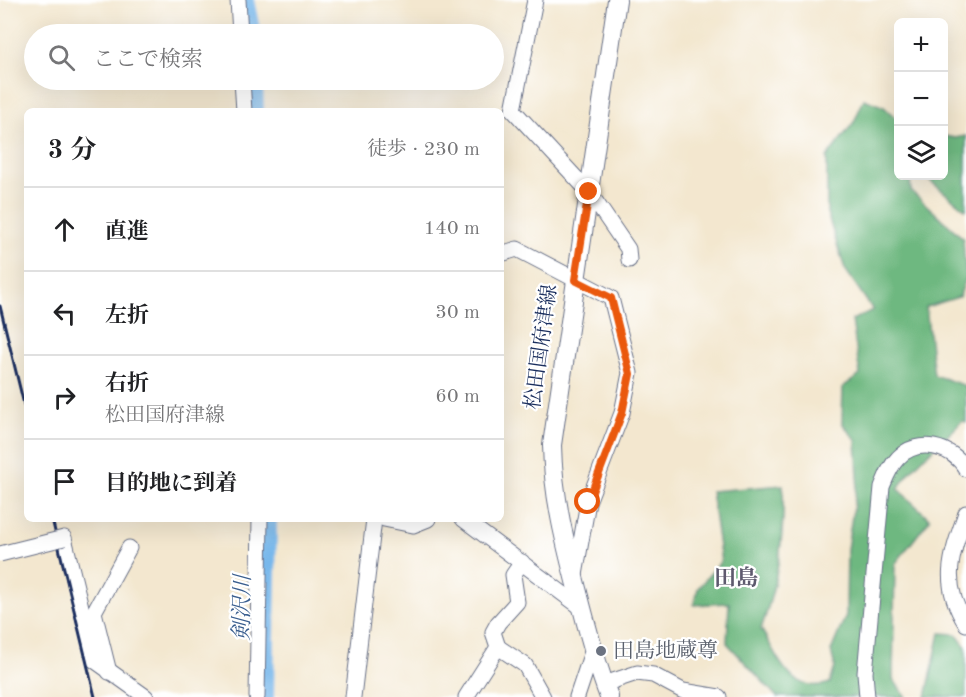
<!DOCTYPE html>
<html lang="ja">
<head>
<meta charset="utf-8">
<style>
	body { margin:0; font-family:"Old Standard TT","Noto Serif JP",serif; background:#f6f6f6; color:#202124 }
	.controls { position:absolute; right:18px; top:18px; display:grid; overflow:hidden; border-radius:9px; box-shadow:0 6px 24px #0002 }
	.controls button { width:54px; height:54px; display:grid; place-items:center; padding:0; border:0; border-bottom:2px solid #e0e0e0; background:#fff; color:#202124; font:30px sans-serif }
	.stop { position:absolute; width:18px; height:18px; margin:-14px; border:4px solid #ea580c; border-radius:50%; background:#fff }
	.stop.end { background:#ea580c; border-color:#fff; box-shadow:0 2px 6px #0008 }
	.list { margin:0; padding:0; list-style:none }
	h2 { display:flex; justify-content:space-between; align-items:center; height:78px; margin:0; padding:0 24px; font-size:26px }
	h2 small { font-size:20px; font-weight:400; color:#757577 }
	.list li { display:grid; grid-template-columns:39px 1fr auto; gap:18px; align-items:center; box-sizing:border-box; height:84px; padding:0 24px; border-top:2px solid #e0e0e0 }
	.list b { display:block; font-size:22px; white-space:nowrap }
	.list p { margin:0; font-size:20px; white-space:nowrap; color:#757577 }
	.list em { font-size:20px; font-style:normal; color:#757577 }
	.icon { flex:none; width:33px; height:33px; fill:none; stroke:currentColor; stroke-width:2; stroke-linecap:round; stroke-linejoin:round }
	.map { position:relative; flex:none; width:966px; height:697px; overflow:hidden }
	.search { position:absolute; background:#fff; box-shadow:0 6px 24px #0002; left:24px; top:24px; width:480px; height:66px; display:flex; align-items:center; gap:15px; box-sizing:border-box; padding:0 21px; border-radius:33px; color:#757577; font-size:22px }
	.panel { position:absolute; background:#fff; box-shadow:0 6px 24px #0002; left:24px; top:108px; width:480px; height:414px; border-radius:9px }
	.map>svg:first-child { display:block }
</style>
</head>
<body>
<div class="map">
<svg width="966" height="697" viewBox="0 0 966 697">
	<rect width="100%" height="100%" fill="#fff"/>
	<filter id="ink" filterUnits="userSpaceOnUse"><feTurbulence type="fractalNoise" baseFrequency=".0167" numOctaves="2"/><feDisplacementMap in="SourceGraphic" scale="12" xChannelSelector="R" yChannelSelector="G"/><feConvolveMatrix kernelMatrix="1 2 1 2 8 2 1 2 1" color-interpolation-filters="sRGB"/></filter>
	<filter id="wash" filterUnits="userSpaceOnUse"><feTurbulence type="fractalNoise" baseFrequency=".008" numOctaves="4" result="noise"/><feDisplacementMap in="SourceGraphic" scale="24" xChannelSelector="R" yChannelSelector="G"/><feGaussianBlur stdDeviation="1.35" result="paint"/><feColorMatrix in="noise" values="0 0 0 0 0 0 0 0 0 0 0 0 0 0 0 0 0 1.4 0 .05"/><feComposite in="paint" operator="in"/></filter>
	<g filter="url(#wash)">
		<rect width="100%" height="100%" fill="#f3e7cf"/>
		<!-- forest -->
		<g fill="#6eb880" stroke="#44746f" stroke-width="1.5">
			<path d="M 864,99 L 884,107 L 898,120 L 898,176 L 944,176 L 944,136 L 955,138 L 966,136 L 966,210 L 924,176 L 910,177 L 911,191 L 963,238 L 966,279 L 959,297 L 926,307 L 934,375 L 966,386 L 966,422 L 962,421 C 941,445 914,461 898,489 L 930,519 L 895,564 L 893,679 L 906,697 L 777,697 L 727,643 L 729,603 L 694,605 L 698,588 L 721,561 L 711,491 L 783,485 C 785,535 778,582 761,629 C 779,658 790,696 830,683 L 835,667 L 831,651 L 846,615 L 847,549 L 858,477 L 856,440 L 842,423 L 843,387 L 860,375 L 852,320 L 873,310 L 845,269 L 827,213 L 827,157 L 854,122 Z"/>
			<path d="M 940,633 L 956,634 L 966,647 L 966,697 L 926,697 Z"/>
		</g>
		<g fill="none" stroke-linecap="round" stroke-linejoin="round">
			<!-- river -->
			<g stroke="#77b7eb" stroke-width="18">
				<path d="M 245,0 L 252,34"/>
				<path d="M 254,80 L 255,111"/>
				<path d="M 265,697 L 268,519"/>
			</g>
		</g>
	</g>
	<g filter="url(#ink)">
		<g fill="none" stroke-linecap="round" stroke-linejoin="round">
			<!-- minor casing -->
			<g stroke="#676f86" stroke-width="17">
				<g id="minor">
					<path d="M 238,0 L 240,34"/>
					<path d="M 535,0 L 513,110 L 589,192 L 628,249 L 629,260"/>
					<path d="M 242,80 L 244,111"/>
					<path d="M 501,254 L 517,249 L 611,298 L 630,373 L 622,413 L 588,502 L 575,575"/>
					<path d="M 966,513 C 951,556 940,583 966,624"/>
					<path d="M 384,519 L 413,525 L 428,519"/>
					<path d="M 463,519 L 582,608"/>
					<path d="M 64,538 L 94,660 L 146,697"/>
					<path d="M 498,647 L 525,665 L 543,697"/>
					<path d="M 109,672 L 94,612 L 129,548"/>
					<path d="M 604,684 L 637,673 L 653,675 L 683,691 L 719,697"/>
					<path d="M 257,697 L 260,519"/>
					<path d="M 353,697 L 374,519"/>
					<path d="M 466,697 L 498,647 L 493,632 L 498,623 L 517,602 L 513,575 L 522,562"/>
					<path d="M 577,697 L 592,652"/>
					<path d="M 867,697 L 865,673 L 882,487 C 886,477 890,466 898,458 C 918,437 952,446 966,469"/>
				</g>
			</g>
			<!-- major casing -->
			<g stroke="#676f86" stroke-width="20">
				<path id="major" d="M 609,697 C 598,668 590,639 582,608 C 568,554 553,501 552,445 L 617,0"/>
			</g>
			<!-- minor -->
			<use href="#minor" stroke="#fff" stroke-width="15"/>
			<!-- major -->
			<use href="#major" stroke="#fff" stroke-width="18"/>
			<!-- rail -->
			<g stroke="#1b2f5e" stroke-width="3">
				<path d="M 0,306 L 27,417"/>
				<path d="M 52,519 L 95,697"/>
			</g>
			<!-- minor-bridge casing -->
			<g stroke="#676f86" stroke-width="17" stroke-linecap="butt">
				<path id="minor-bridge" d="M 0,554 L 64,538"/>
			</g>
			<!-- minor-bridge -->
			<use href="#minor-bridge" stroke="#fff" stroke-width="15"/>
		</g>
	</g>
	<g fill="none" stroke-linecap="round" stroke-linejoin="round" filter="url(#ink)">
		<!-- route -->
		<path stroke="#ea580c" stroke-width="8" d="M 588,502 L 622,413 L 630,374 L 611,298 L 575,280 L 589,192"/>
	</g>
	<!-- markers -->
	<circle fill="#6b7280" stroke="#fff" stroke-width="2" cx="601" cy="651" r="6"/>
	<g text-anchor="middle" dominant-baseline="central" stroke-width="4.5" stroke-linejoin="round" paint-order="stroke">
		<!-- street labels -->
		<g font-size="21" fill="#1b2f5e" stroke="#fff">
			<text transform="translate(542 347) rotate(-82)">松田国府津線</text>
		</g>
		<!-- worship labels -->
		<g font-size="21" fill="#5b616d" stroke="#fff" text-anchor="start">
			<text x="613" y="651">田島地蔵尊</text>
		</g>
		<!-- neighbourhood labels -->
		<g font-size="22" font-weight="bold" fill="#5e5a6e" stroke="#fff">
			<text x="736" y="579">田島</text>
		</g>
		<!-- water labels -->
		<g font-size="22" font-style="italic" fill="#3b5f8f" stroke="#fff">
			<text transform="translate(243 608) rotate(-89)">剣沢川</text>
		</g>
	</g>
</svg>
<div class="controls">
<button>+</button>
<button>−</button>
<button><svg class="icon" aria-label="layers" viewBox="0 0 24 24"><path d="M12 4l9 5-9 5-9-5zM3 14l9 5 9-5"/></svg></button>
</div>
<div class="stop" style="left:588px;top:502px"></div>
<div class="stop end" style="left:589px;top:192px"></div>
<div class="search"><svg class="icon" aria-label="search" viewBox="0 0 24 24"><circle cx="10" cy="10" r="6"/><path d="M15 15l6 6"/></svg>ここで検索</div>
<section class="panel">
<h2>3 分<small>徒歩 · 230 m</small></h2>
<ul class="list">
<li><svg class="icon" aria-label="ahead" viewBox="0 0 24 24"><path d="M12 20V5M6 11l6-6 6 6"/></svg><div><b>直進</b></div><em>140 m</em></li>
<li><svg class="icon" aria-label="left" viewBox="0 0 24 24"><path d="M17 20v-9H6M10 6l-5 5 5 5"/></svg><div><b>左折</b></div><em>30 m</em></li>
<li><svg class="icon" aria-label="right" viewBox="0 0 24 24"><path d="M7 20v-9h11M14 6l5 5-5 5"/></svg><div><b>右折</b><p>松田国府津線</p></div><em>60 m</em></li>
<li><svg class="icon" aria-label="arrive" viewBox="0 0 24 24"><path d="M6 21V4h12l-3 4 3 4H6"/></svg><div><b>目的地に到着</b></div></li>
</ul>
</section>
</div>
</body>
</html>
